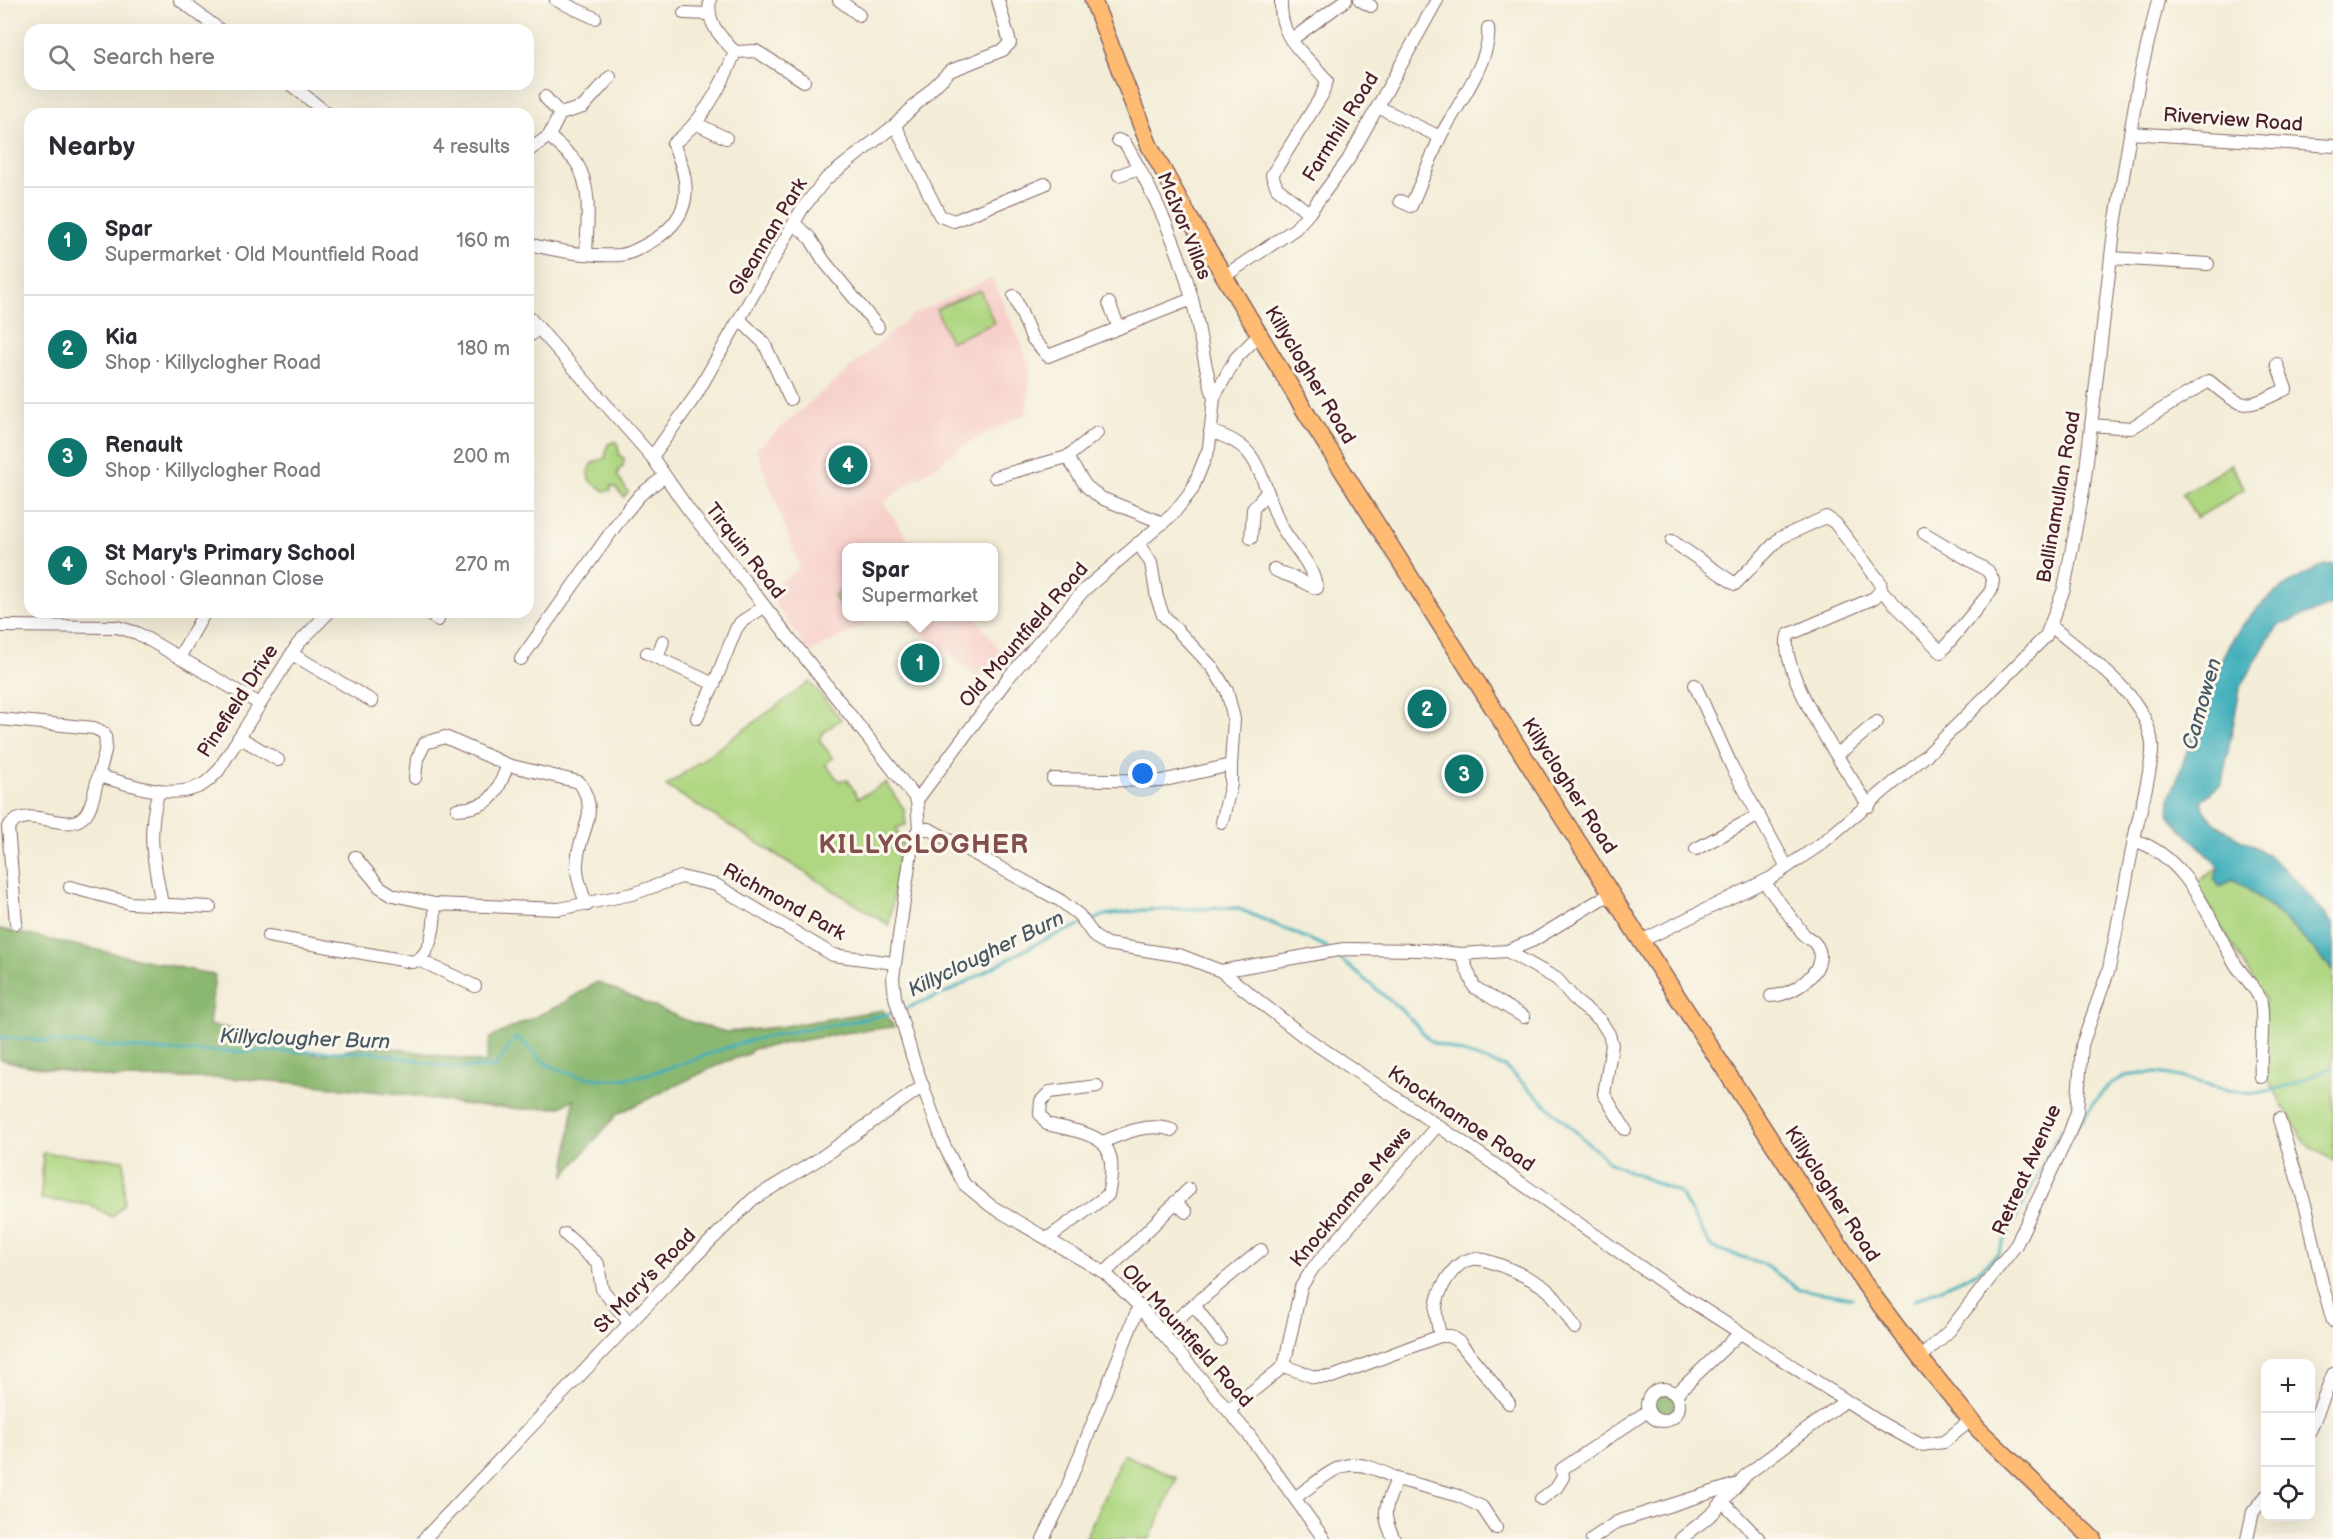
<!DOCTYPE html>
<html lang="en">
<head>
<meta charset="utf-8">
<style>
	body { margin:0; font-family:"Balsamiq Sans",sans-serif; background:#f2f2f3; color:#2b2b33 }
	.controls { position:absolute; right:18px; bottom:18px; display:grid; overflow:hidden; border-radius:12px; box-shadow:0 6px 24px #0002 }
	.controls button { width:54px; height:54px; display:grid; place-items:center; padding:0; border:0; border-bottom:2px solid #e1e1e2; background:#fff; color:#2b2b33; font:30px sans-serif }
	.you { position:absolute; left:1143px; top:774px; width:21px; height:21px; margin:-15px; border:4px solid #fff; border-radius:50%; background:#1a73e8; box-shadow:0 0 0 9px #1a73e833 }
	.badge { display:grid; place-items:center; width:39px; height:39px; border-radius:50%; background:#0f766e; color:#fff; font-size:20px; font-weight:700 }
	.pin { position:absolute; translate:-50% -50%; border:3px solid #fff; box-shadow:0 2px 6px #0006 }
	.popup { position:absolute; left:842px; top:543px; width:156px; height:78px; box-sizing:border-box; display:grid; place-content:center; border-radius:12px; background:#fff; filter:drop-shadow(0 2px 4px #0005); font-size:20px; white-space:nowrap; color:#7c7c81 }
	.popup b { font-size:22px; color:#2b2b33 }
	.popup::after { content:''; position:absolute; left:50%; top:100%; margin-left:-12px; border:12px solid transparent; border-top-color:#fff }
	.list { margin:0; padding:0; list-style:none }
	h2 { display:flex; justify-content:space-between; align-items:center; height:78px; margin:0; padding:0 24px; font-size:26px }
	h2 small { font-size:20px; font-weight:400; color:#7c7c81 }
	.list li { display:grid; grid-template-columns:39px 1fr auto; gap:18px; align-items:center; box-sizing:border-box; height:108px; padding:0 24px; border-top:2px solid #e1e1e2 }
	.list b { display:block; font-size:22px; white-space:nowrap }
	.list p { margin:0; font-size:20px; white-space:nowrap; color:#7c7c81 }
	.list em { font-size:20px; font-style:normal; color:#7c7c81 }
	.icon { flex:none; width:33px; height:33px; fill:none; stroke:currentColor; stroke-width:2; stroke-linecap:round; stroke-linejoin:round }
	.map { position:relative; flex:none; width:2333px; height:1539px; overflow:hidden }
	.search { position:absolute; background:#fff; box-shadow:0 6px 24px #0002; left:24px; top:24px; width:510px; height:66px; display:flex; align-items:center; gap:15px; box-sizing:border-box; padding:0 21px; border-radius:18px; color:#7c7c81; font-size:22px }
	.panel { position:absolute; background:#fff; box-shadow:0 6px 24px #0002; left:24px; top:108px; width:510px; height:510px; border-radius:18px }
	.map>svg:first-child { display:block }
</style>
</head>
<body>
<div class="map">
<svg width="2333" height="1539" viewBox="0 0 2333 1539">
	<rect width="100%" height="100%" fill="#fbf7ec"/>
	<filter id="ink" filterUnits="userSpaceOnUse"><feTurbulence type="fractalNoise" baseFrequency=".0167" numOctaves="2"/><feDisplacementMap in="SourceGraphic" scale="12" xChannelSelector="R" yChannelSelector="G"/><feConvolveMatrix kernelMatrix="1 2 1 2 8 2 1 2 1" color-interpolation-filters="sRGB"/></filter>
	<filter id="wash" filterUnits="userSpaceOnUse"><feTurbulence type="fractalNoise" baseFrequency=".008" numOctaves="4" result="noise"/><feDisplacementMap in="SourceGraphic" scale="24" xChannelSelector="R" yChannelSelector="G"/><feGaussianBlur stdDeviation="1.35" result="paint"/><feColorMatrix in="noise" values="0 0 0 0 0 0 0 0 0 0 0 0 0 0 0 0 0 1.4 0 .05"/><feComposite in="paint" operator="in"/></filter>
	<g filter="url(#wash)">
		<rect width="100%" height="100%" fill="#f3edd7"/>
		<!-- built -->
		<g fill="#f7d0ca">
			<path d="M 992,278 L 1031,366 L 1027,413 L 975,439 L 883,502 L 914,547 L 846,548 L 846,616 L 878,617 L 810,653 L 766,592 L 800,568 L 756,449 L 912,315 Z"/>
			<path d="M 901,617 L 975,617 L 1003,654 L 981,679 Z"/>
		</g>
		<!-- green -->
		<g fill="#afd782" stroke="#7c7b56" stroke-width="1.5">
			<path d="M 980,290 L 994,323 L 950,342 L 936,309 Z"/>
			<path d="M 613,442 L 617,442 L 620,456 L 624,458 L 623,467 L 620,468 L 617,475 L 628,492 L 624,497 L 614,486 L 611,486 L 611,490 L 604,491 L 589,480 L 588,471 L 592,463 L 605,458 L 608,444 Z"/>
			<path d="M 2231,465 L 2245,489 L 2197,518 L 2182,494 Z"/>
			<path d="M 846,586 L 846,613 L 834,596 Z"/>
			<path d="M 810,682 L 841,719 L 823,733 L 819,740 L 833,758 L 825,764 L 839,781 L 848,780 L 858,798 L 886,783 L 904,809 L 906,825 L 896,828 L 901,842 L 889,925 L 666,786 Z"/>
			<path d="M 2219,868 L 2220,887 L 2233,879 C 2271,904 2303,937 2333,971 L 2333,1161 L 2305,1142 L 2267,1078 L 2264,998 L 2194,883 Z"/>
			<path d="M 43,1153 L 124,1160 L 124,1204 L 112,1217 L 91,1205 L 41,1199 Z"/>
			<path d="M 1123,1454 L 1177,1478 L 1150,1539 L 1085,1539 Z"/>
		</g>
		<!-- forest -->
		<g fill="#8bb870" stroke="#6a6c4e" stroke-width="1.5">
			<path d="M 0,929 L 215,975 L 209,1025 L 281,1037 L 293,1047 L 319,1055 L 374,1045 L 486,1063 L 490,1038 L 558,1006 L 597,982 L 688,1021 L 726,1032 L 778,1027 L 883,1010 L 894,1027 L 844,1033 L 753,1049 L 748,1054 L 722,1063 L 617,1114 L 565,1175 L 574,1099 L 561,1107 L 525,1109 L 468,1105 L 410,1095 L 286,1082 L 230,1078 L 115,1078 L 23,1065 L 0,1059 Z"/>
			<circle cx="1664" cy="1404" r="11"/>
		</g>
		<!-- water -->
		<path fill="#3fafbb" stroke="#446773" stroke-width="1.5" d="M 2333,564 L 2333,605 L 2281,624 L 2269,638 L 2240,689 L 2222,783 L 2201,801 C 2207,825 2238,837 2257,848 C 2288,867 2310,897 2333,924 L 2333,971 C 2303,937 2271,903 2233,879 L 2220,887 L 2214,879 L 2219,868 C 2210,855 2172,822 2170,816 C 2168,811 2170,802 2170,797 C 2204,717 2211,626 2295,580 C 2308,573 2319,565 2333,564 Z"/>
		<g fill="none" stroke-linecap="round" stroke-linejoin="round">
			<!-- stream -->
			<g stroke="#3fafbb" stroke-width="3">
				<path d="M 1089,922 L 1105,915 L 1144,910 L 1237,908 L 1327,947"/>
				<path d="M 1334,954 L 1405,1013 L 1431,1042 L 1505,1067 L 1610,1163 L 1680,1193 L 1711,1247 L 1761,1263 L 1799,1289 L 1852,1298"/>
				<path d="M 902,1010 L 952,990 L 1043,940 L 1083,924"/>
				<path d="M 0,1037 L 167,1051 L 374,1052 L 454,1068 L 496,1067 L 516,1037 C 528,1045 538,1061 551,1066 C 622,1100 680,1060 748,1041 C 797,1028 847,1025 896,1012"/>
				<path d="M 2078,1124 L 2082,1122 C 2114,1060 2150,1068 2209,1085 C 2223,1089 2240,1094 2255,1093 C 2282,1090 2308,1078 2333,1067"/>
				<path d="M 1914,1300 L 1976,1273 L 1998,1253 L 2061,1129 L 2069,1127"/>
			</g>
		</g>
	</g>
	<g filter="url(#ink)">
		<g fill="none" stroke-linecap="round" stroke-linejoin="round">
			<!-- minor casing -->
			<g stroke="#856767" stroke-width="14">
				<g id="minor">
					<path d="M 180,0 L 220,30"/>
					<path d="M 556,0 L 595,18"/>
					<path d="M 710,0 C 706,23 720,36 735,52"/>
					<path d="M 839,0 L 859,15"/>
					<path d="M 1281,0 C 1279,42 1306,53 1327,81 L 1322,95 L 1272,175 L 1277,188 L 1309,213"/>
					<path d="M 1360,0 L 1371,6"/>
					<path d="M 684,13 L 708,14"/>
					<path d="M 1291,40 L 1346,0"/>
					<path d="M 290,84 L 328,114"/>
					<path d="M 545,97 L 560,114"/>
					<path d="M 1378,107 L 1440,137 C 1455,109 1492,59 1488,28"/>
					<path d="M 695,123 L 726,138"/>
					<path d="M 895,125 L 940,216 L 954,221 L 1045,184"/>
					<path d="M 2130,133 L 2333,146"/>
					<path d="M 549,136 C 557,144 569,153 576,162 C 593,188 587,224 586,254"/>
					<path d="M 1118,140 L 1125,143 C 1153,191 1178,244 1192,299 C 1201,333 1203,364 1214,397"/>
					<path d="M 528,151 L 549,136 L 560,114 L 583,107 L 610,77"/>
					<path d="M 1119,175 L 1139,168"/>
					<path d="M 1400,201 L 1411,206 L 1440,137"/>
					<path d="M 795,224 L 810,238 L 824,261 L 878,327"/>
					<path d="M 528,244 C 557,251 590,257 620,255 C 631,254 644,246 654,240 C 694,215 691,182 673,144 C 702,122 722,86 735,52 L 756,51 L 804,81"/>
					<path d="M 2111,258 L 2208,264"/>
					<path d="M 1226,275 L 1295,229 L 1309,213 L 1348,160 L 1437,0"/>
					<path d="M 1014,296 L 1032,338 L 1048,356 L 1192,299"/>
					<path d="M 1109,303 L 1119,328"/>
					<path d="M 528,316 L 652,457 L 688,509 L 917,800"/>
					<path d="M 741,321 L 764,343 L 790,399"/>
					<path d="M 528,337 L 539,328"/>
					<path d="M 2091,425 L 2131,428 L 2209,381 C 2245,411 2244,409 2286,389 L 2277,364"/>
					<path d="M 1210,431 C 1227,437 1243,443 1253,459 C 1265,478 1270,503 1280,524 C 1294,550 1309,557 1317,588 C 1307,586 1302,580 1293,577 C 1286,574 1281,574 1274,569"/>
					<path d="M 652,457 L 696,395 L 802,209 L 826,179 L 895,125 L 950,71 L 1003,50 L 1010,43 L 998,0"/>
					<path d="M 1067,457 L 1086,486 L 1101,498 L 1163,523"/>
					<path d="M 995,477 L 1067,457 L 1097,433"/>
					<path d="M 1251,538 L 1253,509 L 1267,492"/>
					<path d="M 1672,541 L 1735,584 L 1780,538 L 1826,517 L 1835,523 L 1880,582 L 1881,590 L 1874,598 L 1788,635 C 1777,671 1848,773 1869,806"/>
					<path d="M 1881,590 L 1941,652 L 1991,591 L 1993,580 L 1988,571 L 1924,533"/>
					<path d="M 425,612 L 438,620"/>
					<path d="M 2050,625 C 2086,656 2148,695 2152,745 C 2154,763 2138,818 2134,840"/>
					<path d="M 0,626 L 117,627 L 137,633 L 260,704"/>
					<path d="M 647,653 L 714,684"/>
					<path d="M 292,654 L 372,701"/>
					<path d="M 180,656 L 205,612"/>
					<path d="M 657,658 L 663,641"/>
					<path d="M 521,659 L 621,518 L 640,495 L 665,476"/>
					<path d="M 1695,685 L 1732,767 L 1787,867"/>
					<path d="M 697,718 L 714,684 L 736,629 L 741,622 L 764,607"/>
					<path d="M 0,719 L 94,728 L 104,733 C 109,747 102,760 99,774 C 95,786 94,803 86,814 C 67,838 30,801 8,827 L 16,923"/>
					<path d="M 239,737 L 278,760"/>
					<path d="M 1837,755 L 1877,722"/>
					<path d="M 98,776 C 129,783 169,801 200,786 C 207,783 213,776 218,771 L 298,644 L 329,612"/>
					<path d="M 415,778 L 417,759 L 425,743 L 445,737 L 508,765 L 579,782 C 602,815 578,830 577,864 C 576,877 582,893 587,905"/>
					<path d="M 1053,779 L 1161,781 L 1231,765 L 1234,719 L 1227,691 L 1213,668 L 1163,615 L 1157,598 L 1151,563 L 1138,543"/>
					<path d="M 159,790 C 146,836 154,859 162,905"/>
					<path d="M 457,809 C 493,807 495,795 508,765"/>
					<path d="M 1222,822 L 1231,784 L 1231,765"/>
					<path d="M 919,829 L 929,829 L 1061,901 L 1079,915 L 1095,937 L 1107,944 L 1182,956 L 1221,971 L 1302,1035 L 1474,1150 L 1672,1289 L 1881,1423 L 1921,1445 L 1944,1442 L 1971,1420"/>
					<path d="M 919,829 L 913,838 L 893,978 L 895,997 L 913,1059 L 944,1145 L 964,1184 L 991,1206 L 1105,1273 L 1139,1306 L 1249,1435 L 1324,1539"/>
					<path d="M 919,829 L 917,800 L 1008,678 L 1084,590 L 1173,514 L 1192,490 L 1209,448 L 1214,397 L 1236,358 L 1261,333"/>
					<path d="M 1696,849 L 1759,815"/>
					<path d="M 355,857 L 380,887 L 393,895 L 435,904 L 559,909 L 632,894 L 681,877 L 716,885 L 833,955 L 894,963"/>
					<path d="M 1764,882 L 1805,936 C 1842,955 1802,995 1771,996"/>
					<path d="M 70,887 L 130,903 L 210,907"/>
					<path d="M 268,936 L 413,962 C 433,955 435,923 435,904"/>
					<path d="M 1641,941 L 1771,878 L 1821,844 L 1929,753 L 2046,636 L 2064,589 L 2084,486 L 2114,231 L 2139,80 L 2158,0"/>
					<path d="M 1507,951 L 1557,979 L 1578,1003 L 1600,1020 L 1609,1034 L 1612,1045 L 1604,1094 L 1625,1129"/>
					<path d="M 1461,954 L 1474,987 L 1524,1017"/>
					<path d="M 419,960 L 475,986"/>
					<path d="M 1221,971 L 1344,949 L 1423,950 L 1461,954 L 1507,951 L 1534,940 L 1601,899 L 1614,895"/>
					<path d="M 2279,1119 L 2307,1211 L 2322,1283 L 2333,1321"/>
					<path d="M 1103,1142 C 1124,1133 1149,1122 1172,1130"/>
					<path d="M 1175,1202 L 1186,1212"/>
					<path d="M 565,1234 L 598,1264 L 602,1289 L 630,1324"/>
					<path d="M 1048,1238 L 1108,1195 C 1121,1135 1096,1136 1047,1124 L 1040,1114 L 1041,1101 L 1050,1092 L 1097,1086"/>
					<path d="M 1105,1273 L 1189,1189"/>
					<path d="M 1194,1305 L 1220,1340"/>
					<path d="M 1161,1332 L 1261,1250"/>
					<path d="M 1440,1336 C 1439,1328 1435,1317 1436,1309 C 1437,1291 1453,1262 1472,1259 C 1488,1257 1531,1278 1545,1288 C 1558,1298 1566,1315 1575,1328"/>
					<path d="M 1920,1358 L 1949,1331 L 2016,1245 L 2069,1134 L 2077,1112 L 2082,1045 L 2109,969 L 2134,840 C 2190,858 2208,919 2236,965 C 2243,976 2259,991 2261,1003 C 2265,1028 2259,1053 2261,1077"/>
					<path d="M 1284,1366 L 1301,1287 L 1313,1268 L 1437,1126"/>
					<circle cx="1663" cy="1405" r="16"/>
					<path d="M 1676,1394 L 1740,1333"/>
					<path d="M 1229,1410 L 1284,1366 L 1314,1377 L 1332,1377 L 1440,1336 L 1450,1336 L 1460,1343 L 1509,1403"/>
					<path d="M 2310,1431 L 2333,1374"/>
					<path d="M 1397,1479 L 1459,1496 L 1482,1507 L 1496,1528"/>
					<path d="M 1296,1497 C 1339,1466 1346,1452 1397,1479 C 1386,1506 1380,1512 1394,1539"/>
					<path d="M 1541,1499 L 1557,1487 L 1563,1477 L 1562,1469 L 1648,1411"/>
					<path d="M 1723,1502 L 1759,1539"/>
					<path d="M 424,1539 L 669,1282 L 753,1199 L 819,1159 L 923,1086"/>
					<path d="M 1043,1539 L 1061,1503 L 1139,1306"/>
					<path d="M 1592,1539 L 1617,1522 L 1738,1484"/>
					<path d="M 1681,1539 L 1713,1513 L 1746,1475 L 1845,1401"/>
					<path d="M 2247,1539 L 2253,1512 L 2266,1496"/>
				</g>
			</g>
			<!-- highway casing -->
			<g stroke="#856767" stroke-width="19">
				<path id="highway" d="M 1093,0 L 1149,145 L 1190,219 L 1308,416 L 1641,941 L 1866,1286 L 1920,1358 L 1978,1429 L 2093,1539"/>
			</g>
			<!-- minor -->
			<use href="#minor" stroke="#fff" stroke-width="12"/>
			<!-- highway -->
			<use href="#highway" stroke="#ffbb71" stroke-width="16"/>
		</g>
	</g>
	<g text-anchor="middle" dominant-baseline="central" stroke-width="6" stroke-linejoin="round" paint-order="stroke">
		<!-- street labels -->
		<g font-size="20" fill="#4a1f2b" stroke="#fbf7ec">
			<text transform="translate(2233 120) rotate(4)">Riverview Road</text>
			<text transform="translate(1341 127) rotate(-58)">Farmhill Road</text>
			<text transform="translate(1184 226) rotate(68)">McIvor Villas</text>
			<text transform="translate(768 237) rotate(-59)">Gleannan Park</text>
			<text transform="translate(1310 375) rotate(59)">Killyclogher Road</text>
			<text transform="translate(2059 497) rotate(-80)">Ballinamullan Road</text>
			<text transform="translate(745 551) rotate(52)">Tirquin Road</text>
			<text transform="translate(1024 635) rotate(-49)">Old Mountfield Road</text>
			<text transform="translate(238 701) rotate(-57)">Pinefield Drive</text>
			<text transform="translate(1569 786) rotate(57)">Killyclogher Road</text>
			<text transform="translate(784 902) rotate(29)">Richmond Park</text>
			<text transform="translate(1461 1119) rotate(34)">Knocknamoe Road</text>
			<text transform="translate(2027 1170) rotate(-66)">Retreat Avenue</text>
			<text transform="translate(1832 1194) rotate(57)">Killyclogher Road</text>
			<text transform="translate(1351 1197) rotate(-50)">Knocknamoe Mews</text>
			<text transform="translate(645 1281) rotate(-46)">St Mary's Road</text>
			<text transform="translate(1187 1336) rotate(48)">Old Mountfield Road</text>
		</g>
		<!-- water labels -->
		<g font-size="21" font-style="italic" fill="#465965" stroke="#fbf7ec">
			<text transform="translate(2202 704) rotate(-74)">Camowen</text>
			<text transform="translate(986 954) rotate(-26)">Killyclougher Burn</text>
			<text transform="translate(305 1039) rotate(2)">Killyclougher Burn</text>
		</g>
		<!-- district labels -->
		<g font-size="26" font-weight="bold" letter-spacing="1.5" fill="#834f4c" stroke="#fbf7ec">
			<text x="924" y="845">KILLYCLOGHER</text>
		</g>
	</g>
</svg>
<div class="controls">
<button>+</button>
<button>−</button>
<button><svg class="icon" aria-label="locate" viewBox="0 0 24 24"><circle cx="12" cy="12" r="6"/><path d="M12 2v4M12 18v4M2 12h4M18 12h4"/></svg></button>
</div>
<div class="you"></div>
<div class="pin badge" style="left:920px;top:663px">1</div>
<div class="popup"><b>Spar</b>Supermarket</div>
<div class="pin badge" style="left:1427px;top:709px">2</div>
<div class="pin badge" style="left:1464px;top:774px">3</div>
<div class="pin badge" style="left:848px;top:465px">4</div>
<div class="search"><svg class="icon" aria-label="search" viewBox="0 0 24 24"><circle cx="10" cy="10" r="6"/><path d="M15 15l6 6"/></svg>Search here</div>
<section class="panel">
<h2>Nearby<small>4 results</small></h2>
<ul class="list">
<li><span class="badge">1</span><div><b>Spar</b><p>Supermarket · Old Mountfield Road</p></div><em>160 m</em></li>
<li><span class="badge">2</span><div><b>Kia</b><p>Shop · Killyclogher Road</p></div><em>180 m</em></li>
<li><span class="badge">3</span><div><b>Renault</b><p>Shop · Killyclogher Road</p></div><em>200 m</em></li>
<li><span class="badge">4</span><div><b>St Mary's Primary School</b><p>School · Gleannan Close</p></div><em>270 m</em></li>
</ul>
</section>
</div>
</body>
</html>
